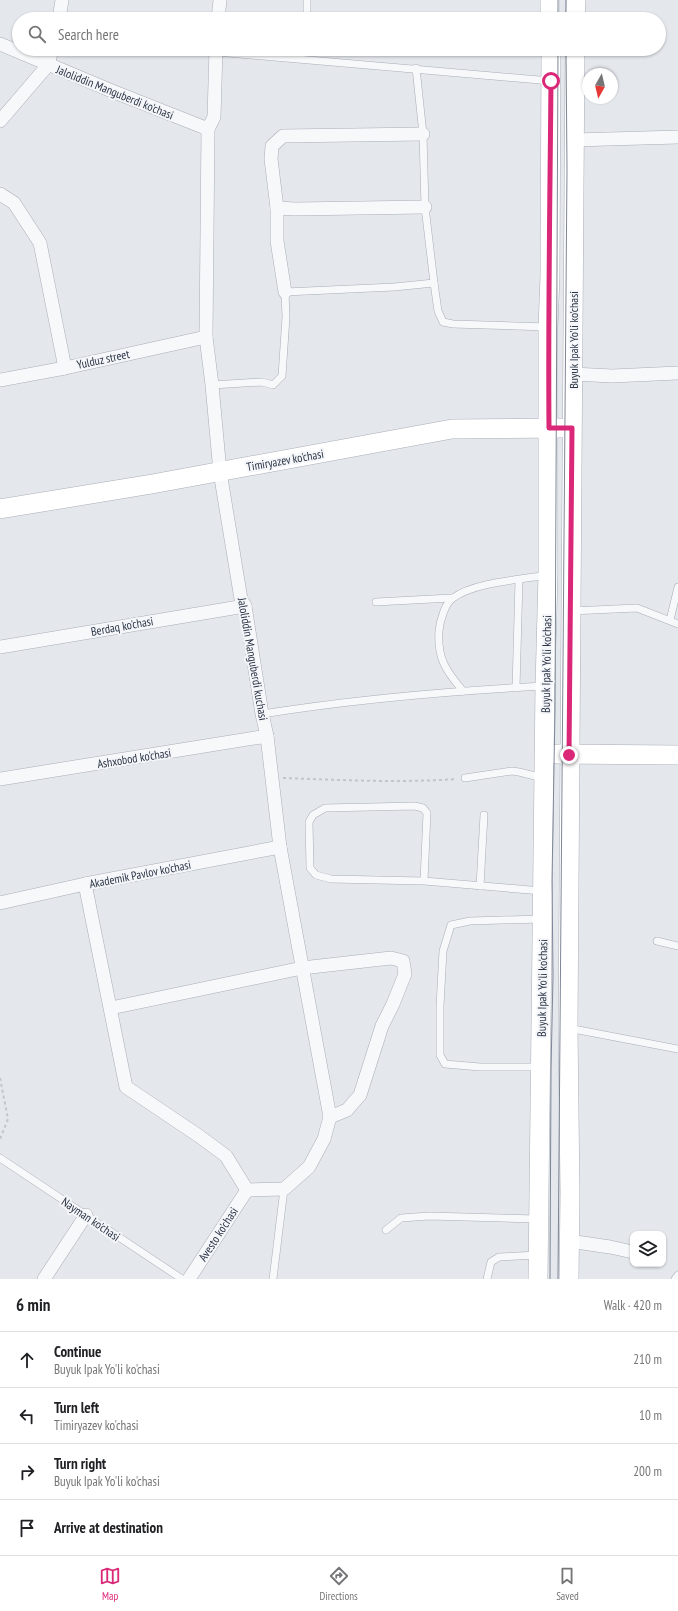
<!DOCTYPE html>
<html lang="en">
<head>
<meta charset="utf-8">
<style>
	body { margin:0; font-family:"PT Sans Narrow",sans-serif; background:#f2f2f2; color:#202124 }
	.controls { position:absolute; right:12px; bottom:12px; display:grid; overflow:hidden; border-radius:8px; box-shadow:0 1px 3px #0004 }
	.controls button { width:36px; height:36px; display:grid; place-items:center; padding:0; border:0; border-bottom:1px solid #e0e0e0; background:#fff; color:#202124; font:20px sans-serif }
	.compass { position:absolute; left:582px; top:68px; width:36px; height:36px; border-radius:50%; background:#fff; box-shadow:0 1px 3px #0004; rotate:188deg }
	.stop { position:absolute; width:12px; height:12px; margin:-9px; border:3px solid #db2777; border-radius:50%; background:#fff }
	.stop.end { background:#db2777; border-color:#fff; box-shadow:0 1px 4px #0008 }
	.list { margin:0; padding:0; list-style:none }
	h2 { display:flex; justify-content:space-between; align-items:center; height:52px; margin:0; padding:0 16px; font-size:17px }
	h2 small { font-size:13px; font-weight:400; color:#757577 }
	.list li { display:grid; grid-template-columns:26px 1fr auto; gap:12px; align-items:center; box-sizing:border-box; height:56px; padding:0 16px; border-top:1px solid #e0e0e0 }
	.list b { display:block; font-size:15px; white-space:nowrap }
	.list p { margin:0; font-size:13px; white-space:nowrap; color:#757577 }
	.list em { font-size:13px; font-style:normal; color:#757577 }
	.icon { flex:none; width:22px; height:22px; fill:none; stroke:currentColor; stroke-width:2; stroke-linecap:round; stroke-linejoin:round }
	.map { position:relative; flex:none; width:678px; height:1279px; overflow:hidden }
	.search { position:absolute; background:#fff; box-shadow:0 1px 3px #0004; left:12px; right:12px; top:12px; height:44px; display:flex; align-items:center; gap:10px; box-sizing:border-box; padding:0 14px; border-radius:22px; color:#757577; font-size:15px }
	.sheet { height:276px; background:#fff }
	nav { display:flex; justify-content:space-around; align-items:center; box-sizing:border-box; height:56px; border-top:1px solid #e0e0e0; background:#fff; font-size:11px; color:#757577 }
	nav a { display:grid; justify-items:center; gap:2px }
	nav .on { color:#db2777 }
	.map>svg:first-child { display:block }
</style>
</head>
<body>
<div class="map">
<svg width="678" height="1279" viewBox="0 0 678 1279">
	<rect width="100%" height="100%" fill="#e4e7ec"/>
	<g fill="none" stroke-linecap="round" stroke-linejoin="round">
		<!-- lane casing -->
		<g stroke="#a9aeb7" stroke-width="8">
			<g id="lane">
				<path d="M 307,19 L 307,0"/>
				<path d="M 216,52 L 551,81"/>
				<path d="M 434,283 L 438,311 L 443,322 L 453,324 L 548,327"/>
				<path d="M 212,385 L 262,382 L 273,385 L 282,376 L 286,317 L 285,292 L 394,287 L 434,283 L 425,207 L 423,134 L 416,68"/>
				<path d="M 376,602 L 451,598"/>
				<path d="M 571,611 L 637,608 L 678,624"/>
				<path d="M 670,620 L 678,587"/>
				<path d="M 516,688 L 519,580"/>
				<path d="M 463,691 C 446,671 437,658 439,631 C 440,621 445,603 453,598 C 475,582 520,580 547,575"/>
				<path d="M 262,714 C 356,699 450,691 544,686"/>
				<path d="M 465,778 L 512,771 L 519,772 L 543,778"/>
				<path d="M 424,881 L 427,813 L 423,808 L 415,806 L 325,808 L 313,815 L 309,822 L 310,868 L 316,875 L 331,879 L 424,881 L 542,891"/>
				<path d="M 480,886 L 484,815"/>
				<path d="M 657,941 L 678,946"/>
				<path d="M 568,1028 L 678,1049"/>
				<path d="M 541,1067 L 480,1067 L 445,1064 L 440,1055 L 440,1006 L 443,951 L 451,925 L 470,921 L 541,919"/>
				<path d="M 0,1158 L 182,1279"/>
				<path d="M 386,1230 L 401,1218 L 429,1216 L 537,1219"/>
				<path d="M 273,1279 L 284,1189"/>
				<path d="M 487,1279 L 491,1262 L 499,1257 L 538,1255"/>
				<path d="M 675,1279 L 678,1275"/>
			</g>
		</g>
		<!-- street casing -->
		<g stroke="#a9aeb7" stroke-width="14">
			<g id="street">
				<path d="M 59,19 L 62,0"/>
				<path d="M 218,19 L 220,0"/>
				<path d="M 0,44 L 112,91 L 208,129"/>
				<path d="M 216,49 L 214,117 L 208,129 L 206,337 L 212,385 L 220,472 L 241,599 L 245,606 L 262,714 L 267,736 L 280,847 L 330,1117 L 324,1139 L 309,1167 L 284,1189 L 247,1190"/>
				<path d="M 0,121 L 48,65 L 52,49"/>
				<path d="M 574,140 L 678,137"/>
				<path d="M 0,194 L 14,203 L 40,243 L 65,368"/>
				<path d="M 277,208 L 271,159 L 272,146 L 283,136 L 423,134"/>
				<path d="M 285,292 L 277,241 L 277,208 L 295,209 L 425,207"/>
				<path d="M 573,374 L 612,376 L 678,373"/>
				<path d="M 0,380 L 65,368 L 206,337"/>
				<path d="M 0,647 L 245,606"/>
				<path d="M 0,779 L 267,736"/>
				<path d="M 85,884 L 126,1087 L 199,1136 L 226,1156 L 247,1190"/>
				<path d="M 0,903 L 85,884 L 280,847"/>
				<path d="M 111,1008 L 302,968 L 391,958 L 403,961 L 405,974 L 393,1004 L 382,1026 L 360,1095 L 347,1110 L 330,1117"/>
				<path d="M 569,1241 L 610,1247 L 633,1252"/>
				<path d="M 44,1279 L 86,1215"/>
				<path d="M 189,1279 L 247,1190"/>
			</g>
		</g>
		<!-- secondary casing -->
		<g stroke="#a9aeb7" stroke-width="20">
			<g id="secondary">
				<path d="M 550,0 L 550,19"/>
				<path d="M 575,19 L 576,0"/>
				<path d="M 0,509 L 152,484 L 452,429 L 561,428"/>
				<path d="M 557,754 L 678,755"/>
				<path d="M 538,1279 L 545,686 L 548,575 L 548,327 L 550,276 L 551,49"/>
				<path d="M 569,1279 L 570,1193 L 568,1028 L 575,49"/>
			</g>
		</g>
		<!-- path -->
		<g stroke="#c2c5cb" stroke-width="2" stroke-dasharray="3 3" stroke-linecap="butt">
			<path d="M 283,778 C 341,780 399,783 457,779"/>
			<path d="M 0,1078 L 8,1119 L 0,1139"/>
		</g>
		<!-- lane -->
		<use href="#lane" stroke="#f7f8fa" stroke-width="7"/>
		<!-- street -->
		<use href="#street" stroke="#f7f8fa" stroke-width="13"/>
		<!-- secondary -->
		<use href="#secondary" stroke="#fff" stroke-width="19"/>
		<!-- tram -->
		<g stroke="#7d8696" stroke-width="1">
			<path d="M 566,0 L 566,19"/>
			<path d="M 558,19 L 558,0"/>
			<path d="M 550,1279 L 551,1070 L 553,976 L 552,881 L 555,709 L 558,49"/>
			<path d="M 558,1279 L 567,169 L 566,49"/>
		</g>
	</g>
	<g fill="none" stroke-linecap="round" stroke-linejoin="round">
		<!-- route -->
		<path stroke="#db2777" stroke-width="5" d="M 551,81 C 550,196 548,312 549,428 L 572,428 L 569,755"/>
	</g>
	<g text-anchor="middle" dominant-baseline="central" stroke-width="4" stroke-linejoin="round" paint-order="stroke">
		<!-- street labels -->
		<g font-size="12" fill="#2b3445" stroke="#f4f6f9">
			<text transform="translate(115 92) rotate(22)">Jaloliddin Manguberdi ko'chasi</text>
			<text transform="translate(573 340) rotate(-90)">Buyuk Ipak Yo'li ko'chasi</text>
			<text transform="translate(103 359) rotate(-12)">Yulduz street</text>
			<text transform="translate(285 460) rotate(-10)">Timiryazev ko'chasi</text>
			<text transform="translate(122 626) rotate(-10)">Berdaq ko'chasi</text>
			<text transform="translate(253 659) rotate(80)">Jaloliddin Manguberdi kuchasi</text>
			<text transform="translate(546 664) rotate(-89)">Buyuk Ipak Yo'li ko'chasi</text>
			<text transform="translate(134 758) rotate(-9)">Ashxobod ko'chasi</text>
			<text transform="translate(140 874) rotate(-11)">Akademik Pavlov ko'chasi</text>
			<text transform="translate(542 988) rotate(-89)">Buyuk Ipak Yo'li ko'chasi</text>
			<text transform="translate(91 1219) rotate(34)">Nayman ko'chasi</text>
			<text transform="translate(218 1234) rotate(-57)">Avesto ko'chasi</text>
		</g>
	</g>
</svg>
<div class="controls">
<button><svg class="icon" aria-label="layers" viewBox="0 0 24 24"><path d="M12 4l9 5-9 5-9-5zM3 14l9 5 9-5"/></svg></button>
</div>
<svg class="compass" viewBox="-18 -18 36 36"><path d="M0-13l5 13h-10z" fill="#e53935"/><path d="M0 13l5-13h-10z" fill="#757577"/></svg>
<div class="stop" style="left:551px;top:81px"></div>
<div class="stop end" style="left:569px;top:755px"></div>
<div class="search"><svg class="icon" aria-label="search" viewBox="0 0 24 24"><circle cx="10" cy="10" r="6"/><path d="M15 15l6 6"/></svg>Search here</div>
</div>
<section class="sheet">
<h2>6 min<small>Walk · 420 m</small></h2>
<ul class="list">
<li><svg class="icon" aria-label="ahead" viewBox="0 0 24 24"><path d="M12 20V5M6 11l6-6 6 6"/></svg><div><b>Continue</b><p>Buyuk Ipak Yo'li ko'chasi</p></div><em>210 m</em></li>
<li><svg class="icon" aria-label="left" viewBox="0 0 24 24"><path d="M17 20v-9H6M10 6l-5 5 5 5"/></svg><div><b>Turn left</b><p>Timiryazev ko'chasi</p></div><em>10 m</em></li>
<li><svg class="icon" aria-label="right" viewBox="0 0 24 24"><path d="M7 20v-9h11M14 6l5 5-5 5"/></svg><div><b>Turn right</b><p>Buyuk Ipak Yo'li ko'chasi</p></div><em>200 m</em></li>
<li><svg class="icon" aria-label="arrive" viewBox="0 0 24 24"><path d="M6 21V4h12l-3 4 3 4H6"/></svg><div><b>Arrive at destination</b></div></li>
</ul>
</section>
<nav>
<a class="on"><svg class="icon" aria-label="map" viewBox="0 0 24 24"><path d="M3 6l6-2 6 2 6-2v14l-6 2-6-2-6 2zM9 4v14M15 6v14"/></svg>Map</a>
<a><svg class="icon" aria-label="directions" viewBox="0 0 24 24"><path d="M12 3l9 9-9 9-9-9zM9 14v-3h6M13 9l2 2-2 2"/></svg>Directions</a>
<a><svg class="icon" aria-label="saved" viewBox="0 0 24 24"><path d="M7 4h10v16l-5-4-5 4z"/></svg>Saved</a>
</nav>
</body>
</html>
